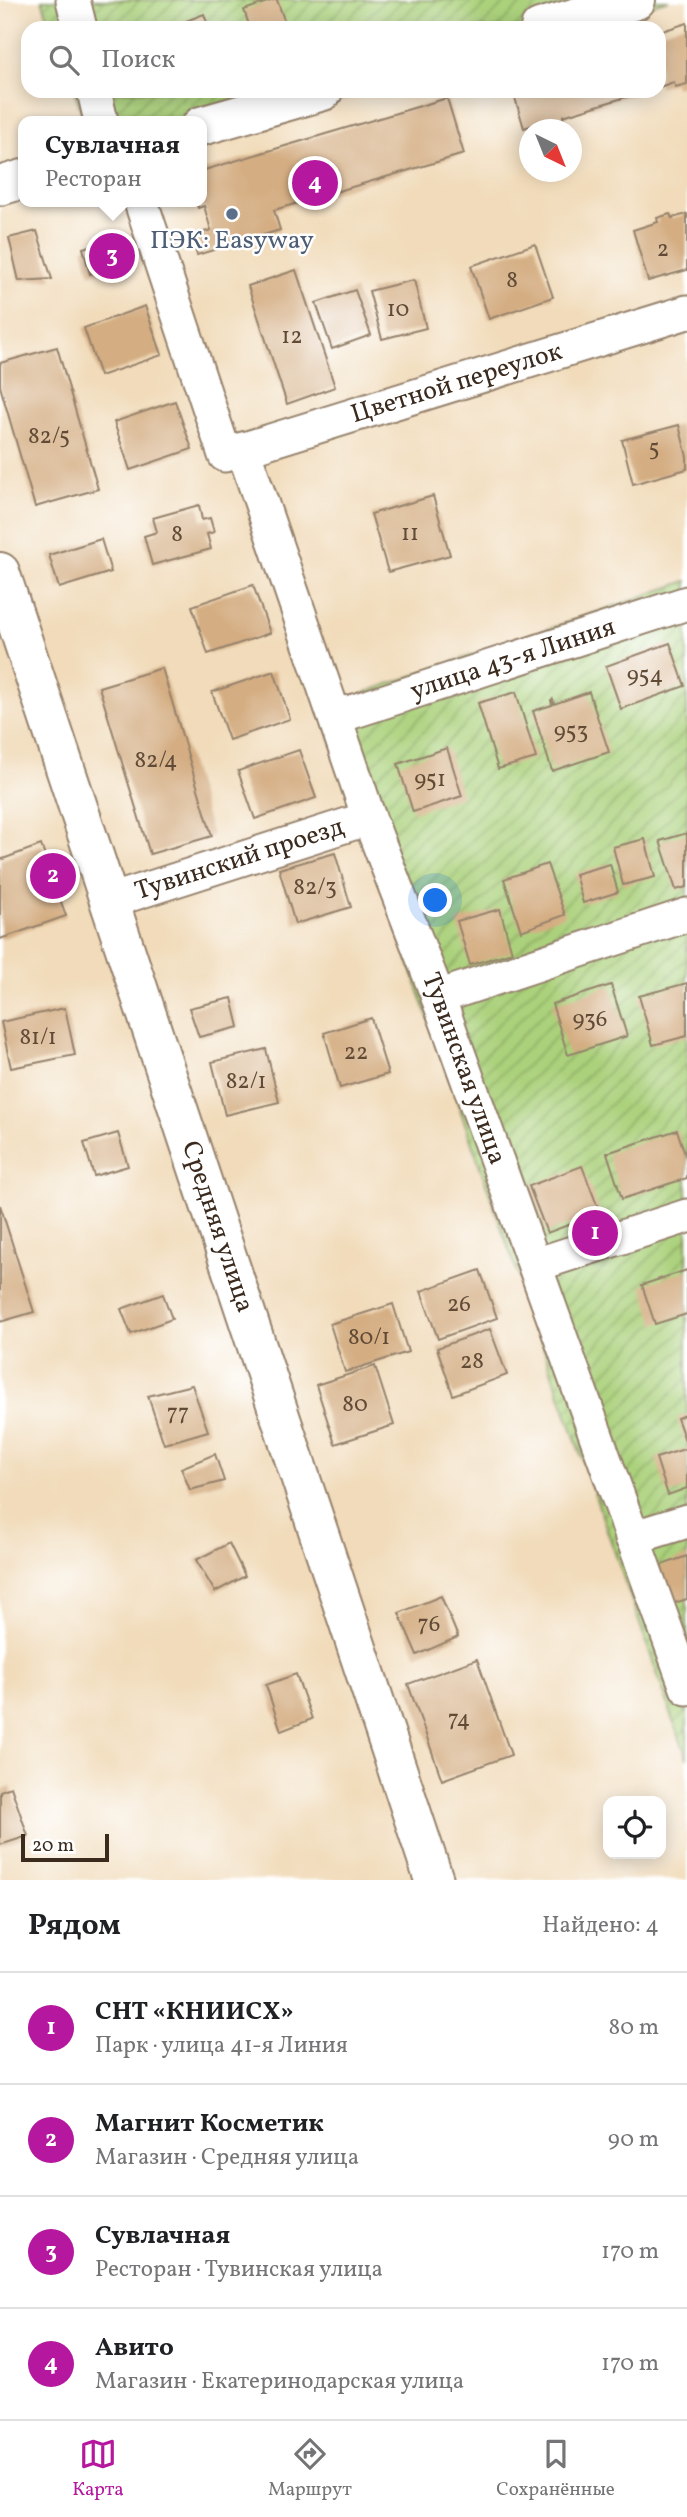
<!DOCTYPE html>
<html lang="ru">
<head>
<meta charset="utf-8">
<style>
	body { margin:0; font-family:Vollkorn,serif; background:#f2f2f2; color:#202124 }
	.controls { position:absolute; right:21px; bottom:21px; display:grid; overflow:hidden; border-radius:14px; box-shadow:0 4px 18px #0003 }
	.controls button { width:63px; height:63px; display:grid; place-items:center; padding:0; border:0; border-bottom:2px solid #e0e0e0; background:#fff; color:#202124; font:35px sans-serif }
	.compass { position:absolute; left:519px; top:119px; width:63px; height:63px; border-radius:50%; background:#fff; box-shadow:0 4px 18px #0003; rotate:137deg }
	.scale { position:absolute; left:21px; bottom:18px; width:88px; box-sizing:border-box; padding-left:7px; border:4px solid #3b2a1e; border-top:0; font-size:19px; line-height:24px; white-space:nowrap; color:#3b2a1e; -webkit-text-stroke:5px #fff; paint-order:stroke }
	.you { position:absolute; left:436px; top:901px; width:24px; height:24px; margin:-18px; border:5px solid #fff; border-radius:50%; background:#1a73e8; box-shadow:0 0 0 10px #1a73e833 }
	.badge { display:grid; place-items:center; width:46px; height:46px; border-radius:50%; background:#b5179e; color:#fff; font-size:23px; font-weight:700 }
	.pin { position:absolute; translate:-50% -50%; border:4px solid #fff; box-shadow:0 2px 7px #0006 }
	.popup { position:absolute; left:18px; top:116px; width:189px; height:91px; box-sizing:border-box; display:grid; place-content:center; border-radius:14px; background:#fff; filter:drop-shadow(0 2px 5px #0005); font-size:23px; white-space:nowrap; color:#757577 }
	.popup b { font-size:26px; color:#202124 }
	.popup::after { content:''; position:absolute; left:50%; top:100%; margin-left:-14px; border:14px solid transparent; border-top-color:#fff }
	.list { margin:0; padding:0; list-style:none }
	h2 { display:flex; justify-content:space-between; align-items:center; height:91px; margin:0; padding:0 28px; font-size:30px }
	h2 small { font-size:23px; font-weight:400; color:#757577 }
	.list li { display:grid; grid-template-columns:46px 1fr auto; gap:21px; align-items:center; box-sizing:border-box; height:112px; padding:0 28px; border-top:2px solid #e0e0e0 }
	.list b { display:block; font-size:26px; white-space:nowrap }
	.list p { margin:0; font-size:23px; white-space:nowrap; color:#757577 }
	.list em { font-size:23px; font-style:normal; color:#757577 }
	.icon { flex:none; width:38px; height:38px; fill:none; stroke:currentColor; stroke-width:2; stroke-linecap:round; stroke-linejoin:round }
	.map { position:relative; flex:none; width:687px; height:1880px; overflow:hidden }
	.search { position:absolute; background:#fff; box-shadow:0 4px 18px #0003; left:21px; right:21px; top:21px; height:77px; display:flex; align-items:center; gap:18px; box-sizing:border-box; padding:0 24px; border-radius:21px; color:#757577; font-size:26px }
	.sheet { height:539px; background:#fff }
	nav { display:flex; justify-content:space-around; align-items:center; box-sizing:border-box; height:98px; border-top:2px solid #e0e0e0; background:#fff; font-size:19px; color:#757577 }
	nav a { display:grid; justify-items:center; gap:4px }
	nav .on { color:#b5179e }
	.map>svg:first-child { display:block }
</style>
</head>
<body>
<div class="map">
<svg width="687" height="1880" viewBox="0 0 687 1880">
	<defs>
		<pattern id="garden-furrows" width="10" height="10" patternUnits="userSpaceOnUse" patternTransform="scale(1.75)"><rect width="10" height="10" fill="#abd17b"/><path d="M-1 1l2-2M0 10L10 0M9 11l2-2" fill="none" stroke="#8caa64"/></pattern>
	</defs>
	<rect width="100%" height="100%" fill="#fff"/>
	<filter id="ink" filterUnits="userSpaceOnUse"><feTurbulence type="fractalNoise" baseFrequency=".0143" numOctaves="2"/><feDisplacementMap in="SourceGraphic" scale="14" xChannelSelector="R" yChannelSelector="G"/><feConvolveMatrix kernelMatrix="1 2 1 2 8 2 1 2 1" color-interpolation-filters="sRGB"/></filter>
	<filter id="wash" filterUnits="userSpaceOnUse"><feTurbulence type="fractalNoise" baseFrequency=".00686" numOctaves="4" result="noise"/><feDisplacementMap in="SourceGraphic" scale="28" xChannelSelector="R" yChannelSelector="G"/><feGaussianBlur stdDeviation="1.57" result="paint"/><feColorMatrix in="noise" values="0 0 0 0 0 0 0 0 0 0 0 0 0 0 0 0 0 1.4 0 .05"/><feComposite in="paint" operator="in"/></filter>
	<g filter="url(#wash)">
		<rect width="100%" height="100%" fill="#f1dbba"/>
		<!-- garden -->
		<g fill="url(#garden-furrows)" stroke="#737e4c" stroke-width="2">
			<path d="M 42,0 L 669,0 L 577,28 L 52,28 Z"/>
			<path d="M 74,91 L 370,91 L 201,142 L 201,121 L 85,121 Z"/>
			<path d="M 687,581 L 687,1759 L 320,708 Z"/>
		</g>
		<g id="blocks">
			<!-- building -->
			<g fill="#d4ad82">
				<path d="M 273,0 L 277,0 L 287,28 L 250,28 L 244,10 Z"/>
				<path d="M 204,14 L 209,28 L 174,28 L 173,26 Z"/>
				<path d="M 687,23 L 687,84 L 675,87 L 674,82 L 659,87 L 659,32 Z"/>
				<path d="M 513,91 L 643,91 L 643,92 L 563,116 L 564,122 L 551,125 L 550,120 L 524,128 Z"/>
				<path d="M 447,98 L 464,154 L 274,210 L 280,230 L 197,255 L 191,236 L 211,230 L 204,206 L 198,208 L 196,202 L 201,202 L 201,171 Z"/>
				<path d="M 670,214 L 672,218 L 687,214 L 687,270 L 648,281 L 633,230 L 658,222 L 657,218 Z"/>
				<path d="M 37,231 L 52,279 L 19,281 L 9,238 Z"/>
				<path d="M 125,237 L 134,264 L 90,274 L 83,248 Z"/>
				<path d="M 535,244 L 553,297 L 489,319 L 471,266 Z"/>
				<path d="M 296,270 L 335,387 L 287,404 L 248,286 Z"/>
				<path d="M 414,280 L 426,328 L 382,339 L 369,291 Z"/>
				<path d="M 355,290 L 371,335 L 332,349 L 316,303 Z"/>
				<path d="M 145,306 L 162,355 L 100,376 L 84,328 Z"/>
				<path d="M 57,347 L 98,489 L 35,507 L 0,386 L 0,363 Z"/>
				<path d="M 175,401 L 192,449 L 130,470 L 114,422 Z"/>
				<path d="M 679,425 L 687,457 L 687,469 L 633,484 L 622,440 Z"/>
				<path d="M 433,496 L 450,555 L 388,572 L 371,514 Z"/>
				<path d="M 199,505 L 202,520 L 210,518 L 214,532 L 207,534 L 211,549 L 152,565 L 144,536 L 157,532 L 153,518 Z"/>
				<path d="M 101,539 L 111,572 L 59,588 L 49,555 Z"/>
				<path d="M 253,585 L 270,633 L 208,654 L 192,606 Z"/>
				<path d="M 670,643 L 685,686 L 621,709 L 606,666 Z"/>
				<path d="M 162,668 L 212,836 L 150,854 L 99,687 Z"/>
				<path d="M 274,671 L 290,719 L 229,740 L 212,692 Z"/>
				<path d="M 516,692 L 536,758 L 498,769 L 478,703 Z"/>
				<path d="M 589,692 L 609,752 L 552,771 L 533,711 L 552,705 L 551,700 L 553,699 L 554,704 Z"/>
				<path d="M 447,748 L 462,796 L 413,812 L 398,764 Z"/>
				<path d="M 299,750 L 316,798 L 255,819 L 238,771 Z"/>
				<path d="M 687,833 L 687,887 L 676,890 L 660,841 Z"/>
				<path d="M 645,839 L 655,877 L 623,885 L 613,847 Z"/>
				<path d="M 41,845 L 66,916 L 0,939 L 0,860 Z"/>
				<path d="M 335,853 L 351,907 L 295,924 L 279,869 Z"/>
				<path d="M 547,864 L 565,915 L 521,931 L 504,879 Z"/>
				<path d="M 610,864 L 618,892 L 583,903 L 575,874 Z"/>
				<path d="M 500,909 L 512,952 L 470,965 L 457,921 Z"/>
				<path d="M 687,983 L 687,1036 L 653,1045 L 639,996 Z"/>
				<path d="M 611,985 L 627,1036 L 568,1055 L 552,1004 Z"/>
				<path d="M 232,998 L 239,1027 L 199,1037 L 189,1008 Z"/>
				<path d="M 65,1008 L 75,1055 L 11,1068 L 1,1022 Z"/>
				<path d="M 371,1018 L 388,1074 L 340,1088 L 324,1033 Z"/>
				<path d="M 266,1049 L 279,1102 L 225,1115 L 212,1062 Z"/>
				<path d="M 677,1130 L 687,1160 L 687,1178 L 622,1199 L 607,1153 Z"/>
				<path d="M 118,1133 L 128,1166 L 94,1176 L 84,1143 Z"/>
				<path d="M 582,1166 L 600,1213 L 547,1233 L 529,1186 Z"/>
				<path d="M 0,1205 L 34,1312 L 0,1322 Z"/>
				<path d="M 480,1270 L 497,1318 L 438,1339 L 421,1291 Z"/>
				<path d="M 687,1270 L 687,1314 L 655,1324 L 642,1285 Z"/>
				<path d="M 163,1294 L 172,1319 L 131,1334 L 121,1309 Z"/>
				<path d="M 393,1304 L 408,1352 L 345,1372 L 330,1324 Z"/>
				<path d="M 490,1329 L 507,1375 L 453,1395 L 437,1348 Z"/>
				<path d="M 375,1366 L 394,1425 L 335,1444 L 316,1385 Z"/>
				<path d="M 192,1385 L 208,1431 L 164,1444 L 148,1396 Z"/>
				<path d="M 687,1414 L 687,1446 L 677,1418 Z"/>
				<path d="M 687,1448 L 687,1488 L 668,1495 L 656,1458 Z"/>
				<path d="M 215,1454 L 224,1481 L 190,1490 L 181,1468 Z"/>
				<path d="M 229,1543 L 245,1576 L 215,1592 L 196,1560 Z"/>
				<path d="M 687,1556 L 687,1599 L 672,1604 L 659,1566 Z"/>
				<path d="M 441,1596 L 458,1637 L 417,1655 L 399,1613 Z"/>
				<path d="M 477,1659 L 511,1755 L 442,1780 L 408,1684 Z"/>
				<path d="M 296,1674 L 312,1719 L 281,1731 L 266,1685 Z"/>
				<path d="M 11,1787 L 28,1836 L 0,1845 L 0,1791 Z"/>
			</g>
		</g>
	</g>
	<g filter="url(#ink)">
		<use href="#blocks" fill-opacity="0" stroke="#96826c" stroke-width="2"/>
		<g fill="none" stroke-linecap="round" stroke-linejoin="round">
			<!-- minor casing -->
			<g stroke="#96826c" stroke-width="37">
				<g id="minor">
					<path d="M 73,0 L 80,28"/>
					<path d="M 94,91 L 101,121"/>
					<path id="s1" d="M 141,202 L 225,455 L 687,312"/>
					<path id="s2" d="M 243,449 L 369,818 L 438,997 L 687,1688"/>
					<path id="s3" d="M 336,717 L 687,603"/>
					<path id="s4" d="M 110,901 L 369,818"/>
					<path d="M 438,997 L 687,915"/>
					<path d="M 535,1265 L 687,1216"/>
					<path d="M 632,1538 L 687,1521"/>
				</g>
			</g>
			<!-- tertiary casing -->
			<g stroke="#96826c" stroke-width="42">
				<g id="tertiary">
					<path d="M 540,28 L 636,0"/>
					<path d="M 201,126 L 323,91"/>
					<path d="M 0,186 L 23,179"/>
					<path id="s5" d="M 0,572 L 434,1880"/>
				</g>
			</g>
			<!-- minor -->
			<use href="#minor" stroke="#fff" stroke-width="33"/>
			<!-- tertiary -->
			<use href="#tertiary" stroke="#fff" stroke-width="38"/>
		</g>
	</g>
	<!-- markers -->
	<circle fill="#5c6f8a" stroke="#fff" stroke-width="2.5" cx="232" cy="214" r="7"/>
	<g text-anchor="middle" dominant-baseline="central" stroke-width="5" stroke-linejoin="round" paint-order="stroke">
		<!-- number labels -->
		<g font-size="23" fill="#614b37">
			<text x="663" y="250">2</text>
			<text x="512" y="281">8</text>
			<text x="398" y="310">10</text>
			<text x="292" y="337">12</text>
			<text x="49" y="437">82/5</text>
			<text x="654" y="449">5</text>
			<text x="410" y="534">11</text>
			<text x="177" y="535">8</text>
			<text x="645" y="676">954</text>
			<text x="571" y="732">953</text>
			<text x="156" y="761">82/4</text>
			<text x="430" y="780">951</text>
			<text x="315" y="888">82/3</text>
			<text x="590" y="1020">936</text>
			<text x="38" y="1038">81/1</text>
			<text x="356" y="1053">22</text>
			<text x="246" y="1082">82/1</text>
			<text x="459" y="1305">26</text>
			<text x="369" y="1338">80/1</text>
			<text x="472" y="1362">28</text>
			<text x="355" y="1405">80</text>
			<text x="178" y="1414">77</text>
			<text x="429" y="1625">76</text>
			<text x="459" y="1720">74</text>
		</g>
		<!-- service labels -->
		<g font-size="26" fill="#4e5e75" stroke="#fff">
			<text x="232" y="241">ПЭК: Easyway</text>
		</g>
		<!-- street labels -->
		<g font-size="26" fill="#3b2a1e" stroke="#fff">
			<text stroke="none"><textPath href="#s1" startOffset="509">Цветной переулок</textPath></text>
			<text stroke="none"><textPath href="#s3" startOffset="186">улица 43-я Линия</textPath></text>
			<text stroke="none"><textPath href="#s4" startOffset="136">Тувинский проезд</textPath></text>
			<text stroke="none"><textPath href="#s2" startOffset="658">Тувинская улица</textPath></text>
			<text stroke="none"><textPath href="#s5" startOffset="690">Средняя улица</textPath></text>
		</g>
	</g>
</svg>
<div class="controls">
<button><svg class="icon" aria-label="locate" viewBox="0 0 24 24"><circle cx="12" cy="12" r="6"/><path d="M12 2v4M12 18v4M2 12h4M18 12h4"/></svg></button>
</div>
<svg class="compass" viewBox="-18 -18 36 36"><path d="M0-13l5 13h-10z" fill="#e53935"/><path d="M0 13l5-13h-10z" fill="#757577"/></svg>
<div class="scale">20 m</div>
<div class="you"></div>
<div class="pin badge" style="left:595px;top:1233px">1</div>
<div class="pin badge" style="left:53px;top:876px">2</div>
<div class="pin badge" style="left:112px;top:256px">3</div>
<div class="popup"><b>Сувлачная</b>Ресторан</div>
<div class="pin badge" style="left:315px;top:183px">4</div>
<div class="search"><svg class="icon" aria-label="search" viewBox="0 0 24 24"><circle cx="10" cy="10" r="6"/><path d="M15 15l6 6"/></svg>Поиск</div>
</div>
<section class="sheet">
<h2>Рядом<small>Найдено: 4</small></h2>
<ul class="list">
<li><span class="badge">1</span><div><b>СНТ «КНИИСХ»</b><p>Парк · улица 41-я Линия</p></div><em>80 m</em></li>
<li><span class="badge">2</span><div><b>Магнит Косметик</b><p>Магазин · Средняя улица</p></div><em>90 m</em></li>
<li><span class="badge">3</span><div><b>Сувлачная</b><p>Ресторан · Тувинская улица</p></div><em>170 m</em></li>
<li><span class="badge">4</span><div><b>Авито</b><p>Магазин · Екатеринодарская улица</p></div><em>170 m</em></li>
</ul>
</section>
<nav>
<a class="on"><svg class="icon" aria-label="map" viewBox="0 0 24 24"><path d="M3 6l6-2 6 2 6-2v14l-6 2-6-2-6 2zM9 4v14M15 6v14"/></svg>Карта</a>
<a><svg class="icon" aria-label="directions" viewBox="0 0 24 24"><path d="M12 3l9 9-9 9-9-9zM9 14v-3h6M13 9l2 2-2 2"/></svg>Маршрут</a>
<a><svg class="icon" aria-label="saved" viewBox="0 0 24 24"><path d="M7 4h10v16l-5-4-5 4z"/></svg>Сохранённые</a>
</nav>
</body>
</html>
